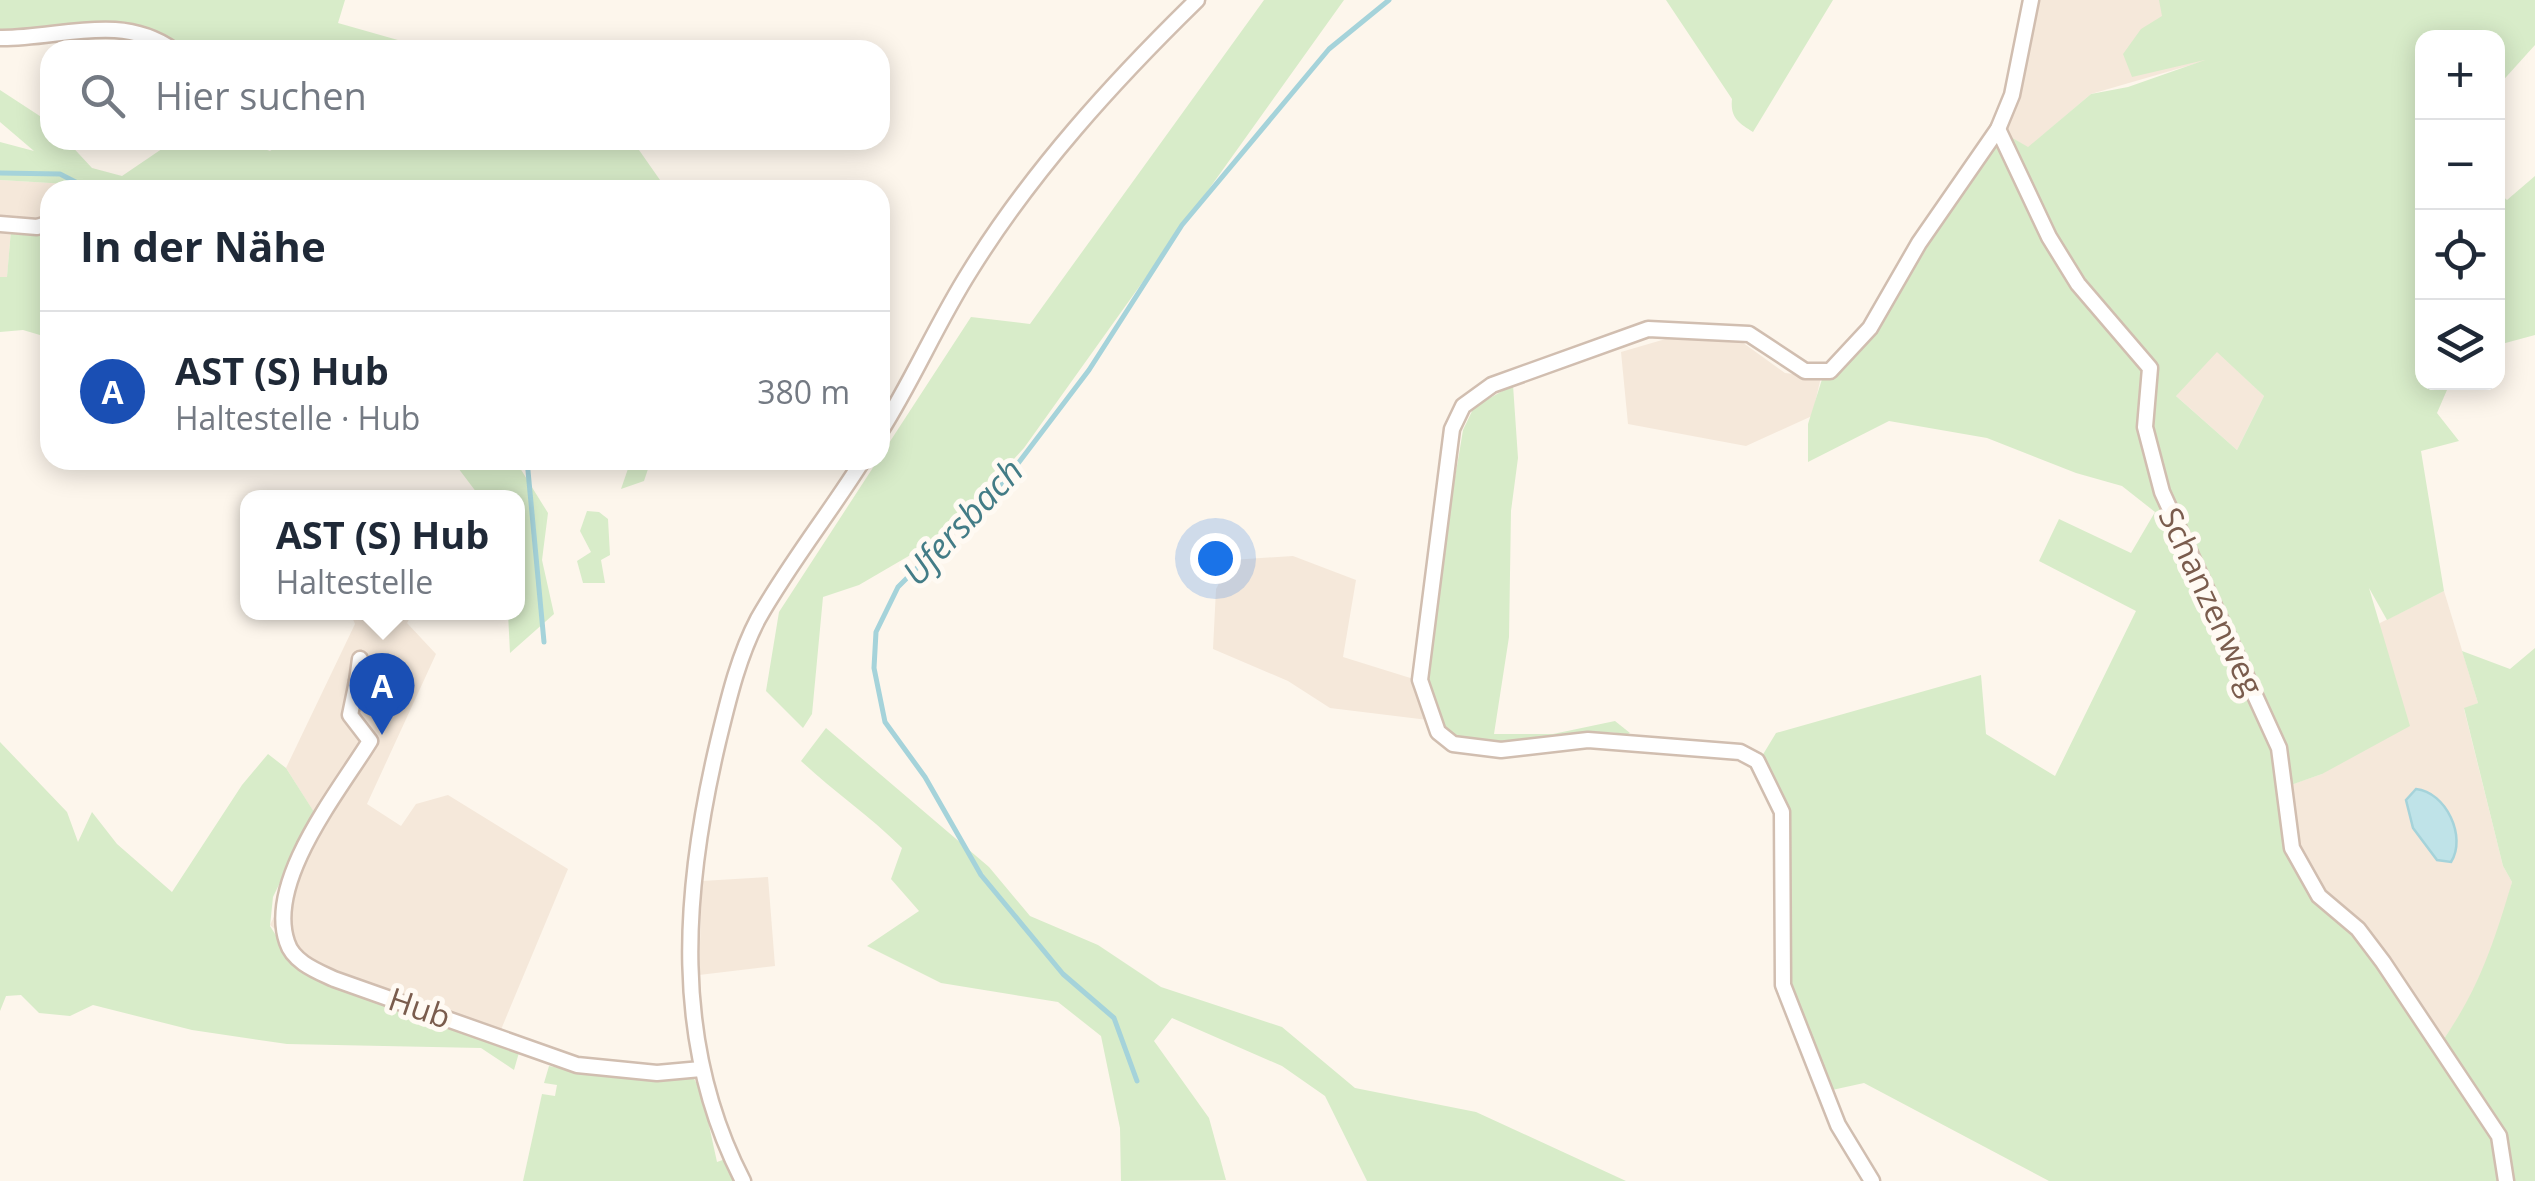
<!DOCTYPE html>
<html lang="de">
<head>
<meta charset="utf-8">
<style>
	body { margin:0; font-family:"Open Sans",sans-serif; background:#f6f6f7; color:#1f2937 }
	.controls { position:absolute; right:30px; top:30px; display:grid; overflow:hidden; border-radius:20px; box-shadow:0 5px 25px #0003 }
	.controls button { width:90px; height:90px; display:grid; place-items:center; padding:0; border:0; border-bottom:2px solid #e0e1e3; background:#fff; color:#1f2937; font:50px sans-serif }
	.you { position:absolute; left:1215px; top:558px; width:35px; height:35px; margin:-25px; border:8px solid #fff; border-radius:50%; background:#1a73e8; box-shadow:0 0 0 15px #1a73e833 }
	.badge { display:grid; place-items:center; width:65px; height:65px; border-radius:50%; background:#e76f51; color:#fff; font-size:32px; font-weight:700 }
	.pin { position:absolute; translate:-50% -82px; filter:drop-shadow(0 2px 5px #0008) }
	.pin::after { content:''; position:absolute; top:52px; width:35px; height:30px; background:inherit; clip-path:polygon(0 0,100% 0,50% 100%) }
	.popup { position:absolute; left:240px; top:490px; width:285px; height:130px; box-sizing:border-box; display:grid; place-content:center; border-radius:20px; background:#fff; filter:drop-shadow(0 2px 8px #0005); font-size:32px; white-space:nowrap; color:#747a83 }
	.popup b { font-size:38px; color:#1f2937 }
	.popup::after { content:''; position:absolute; left:50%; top:100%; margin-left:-20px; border:20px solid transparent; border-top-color:#fff }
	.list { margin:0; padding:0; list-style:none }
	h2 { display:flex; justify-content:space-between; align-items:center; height:130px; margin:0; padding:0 40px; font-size:42px }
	h2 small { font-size:32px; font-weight:400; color:#747a83 }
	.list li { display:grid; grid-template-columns:65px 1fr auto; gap:30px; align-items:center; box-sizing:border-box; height:160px; padding:0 40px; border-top:2px solid #e0e1e3 }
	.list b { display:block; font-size:38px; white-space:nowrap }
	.list p { margin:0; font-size:32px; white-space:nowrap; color:#747a83 }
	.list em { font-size:32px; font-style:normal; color:#747a83 }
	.icon { flex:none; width:55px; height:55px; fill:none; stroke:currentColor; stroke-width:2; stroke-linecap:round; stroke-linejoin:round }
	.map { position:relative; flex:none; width:2535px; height:1181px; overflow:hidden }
	.search { position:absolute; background:#fff; box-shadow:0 5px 25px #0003; left:40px; top:40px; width:850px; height:110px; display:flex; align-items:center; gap:25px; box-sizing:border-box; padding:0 35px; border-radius:30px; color:#747a83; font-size:38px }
	.panel { position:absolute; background:#fff; box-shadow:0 5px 25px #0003; left:40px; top:180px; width:850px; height:290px; border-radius:30px }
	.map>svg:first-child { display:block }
</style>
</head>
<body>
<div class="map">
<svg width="2535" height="1181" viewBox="0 0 2535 1181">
	<rect width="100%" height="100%" fill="#fdf6ec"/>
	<!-- residential -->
	<g fill="#f5e8da">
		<path d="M 2031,0 L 2263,0 L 2222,56 L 2091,94 L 2028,148 L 1998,129 Z"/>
		<path d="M 0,180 L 85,185 L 85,190 L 50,190 L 50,232 L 11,230 L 7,278 L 0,277 Z"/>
		<path d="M 1669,338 L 1742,342 L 1785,373 L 1821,377 L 1812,416 L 1746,446 L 1628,424 L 1621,352 Z"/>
		<path d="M 2217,351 L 2264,396 L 2237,450 L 2175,395 Z"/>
		<path d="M 1293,556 L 1356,580 L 1343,657 L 1420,681 L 1428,720 L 1330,708 L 1288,681 L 1213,649 L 1216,589 L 1231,560 Z"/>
		<path d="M 2444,591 L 2478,703 L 2464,709 L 2503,866 L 2512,882 L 2495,947 L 2470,1001 L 2439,1046 L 2321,896 L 2293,847 L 2287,786 L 2322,774 L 2380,623 Z"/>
		<path d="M 350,613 L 413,613 L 407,623 L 436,654 L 367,804 L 401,826 L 416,804 L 448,795 L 568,869 L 500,1032 L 315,962 L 270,925 L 320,822 L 286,768 L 355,624 Z"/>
		<path d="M 768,877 L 775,966 L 699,975 L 702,881 Z"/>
	</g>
	<!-- green -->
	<g fill="#d8ecc9" fill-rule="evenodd">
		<path d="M 0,0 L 345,0 L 338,23 L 433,50 L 182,50 C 111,11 89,22 13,34 L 0,32 Z"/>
		<path d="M 1264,0 L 1344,0 L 1024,448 L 962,516 L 919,550 L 859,585 L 823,597 L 812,714 L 803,728 L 766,691 L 779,612 L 971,317 L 1030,324 Z"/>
		<path d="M 1666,0 L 1833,0 L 1753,132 C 1739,123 1730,118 1732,99 Z"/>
		<path d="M 2159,0 L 2535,0 L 2535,45 L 2498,86 L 2498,38 L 2422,38 L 2422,382 L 2450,383 L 2437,413 L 2459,441 L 2421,451 L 2444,591 L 2387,620 L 2369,588 L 2410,726 L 2322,774 L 2288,786 L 2289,846 L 2317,898 L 2356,931 L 2439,1046 C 2478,991 2493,946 2512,882 L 2503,866 L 2464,708 L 2478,703 L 2462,651 L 2510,669 L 2535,648 L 2535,1181 L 2049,1181 L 1864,1083 L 1823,1092 L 1783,985 L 1782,810 L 1759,761 L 1776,733 L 1981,675 L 1986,734 L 2055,776 L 2136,611 L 2039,561 L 2059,519 L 2131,553 L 2155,512 L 2122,486 L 2076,473 L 1987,438 L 1889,421 L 1808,462 L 1808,424 L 1823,376 L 1870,330 L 1997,129 L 2028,147 L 2091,94 L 2128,87 L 2205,60 L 2132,77 L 2123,54 L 2141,29 L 2162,16 ZM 2217,352 L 2264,396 L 2237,450 L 2176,396 Z"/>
		<path d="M 0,90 L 49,122 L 50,140 L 66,140 L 92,168 L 122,176 L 175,140 L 240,140 L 270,151 L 286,140 L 632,140 L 660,180 L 658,190 L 85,190 L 84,185 L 0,180 L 0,142 L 34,151 L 0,122 Z"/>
		<path d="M 2535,176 L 2535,335 L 2498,345 L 2498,192 L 2507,200 Z"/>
		<path d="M 11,230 L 50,232 L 50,338 L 23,330 L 0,332 L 0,277 L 7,277 Z"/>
		<path d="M 1513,385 L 1518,458 L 1511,511 L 1509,637 L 1494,734 L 1553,734 L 1615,721 L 1630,733 L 1626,735 C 1591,724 1514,748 1467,741 C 1443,738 1430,704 1429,681 C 1428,605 1451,507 1463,430 L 1474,407 Z"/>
		<path d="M 452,460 L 515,460 L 548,513 L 542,560 L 554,614 L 510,653 L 508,613 L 517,612 L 517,498 L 480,497 Z"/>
		<path d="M 631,460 L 651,460 L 644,481 L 621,489 Z"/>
		<path d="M 587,511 L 599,512 L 608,519 L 610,555 L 601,560 L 605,583 L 583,583 L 577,561 L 591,552 L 580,531 Z"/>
		<path d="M 826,728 L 989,867 L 1030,916 L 1098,945 L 1161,987 L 1282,1027 L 1355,1088 L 1476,1112 L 1626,1181 L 1367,1181 L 1325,1096 L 1282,1066 L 1172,1018 L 1154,1041 L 1209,1118 L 1226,1180 L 1121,1181 L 1120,1128 L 1101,1036 L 1058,1002 L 941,983 L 867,946 L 919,911 L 891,879 L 902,848 C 869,815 834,792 801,761 Z"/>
		<path d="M 0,742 L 67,812 L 78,842 L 92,812 L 117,844 L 172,892 L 242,785 L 268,754 L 286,768 L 314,812 L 273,897 L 270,926 L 298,970 L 520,1049 L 514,1070 L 481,1048 L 287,1044 L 192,1030 L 93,1005 L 70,1016 L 39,1013 L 21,995 L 6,996 L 0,1011 Z"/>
		<path d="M 549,1066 L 616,1078 L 693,1077 L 702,1093 L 717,1162 L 731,1157 L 743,1181 L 523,1181 L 542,1094 L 555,1096 L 557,1085 L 544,1083 Z"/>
	</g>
	<!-- water -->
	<path fill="#bfe3e8" stroke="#a5d3da" stroke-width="2.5" d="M 2416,789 C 2446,792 2467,837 2451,862 L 2437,860 L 2413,828 L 2406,800 Z"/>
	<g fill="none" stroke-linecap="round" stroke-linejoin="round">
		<!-- stream -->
		<g stroke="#a5d3da" stroke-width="5">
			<path d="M 0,173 L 60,174 L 91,190"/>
			<path d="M 527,460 L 544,642"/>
			<path d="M 1137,1081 L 1114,1018 L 1063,974 L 981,875 L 925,777 L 885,722 L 874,668 L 876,632 L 898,587 L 1007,478 L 1089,370 L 1182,225 L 1329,49 L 1389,0"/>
		</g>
		<!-- street casing -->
		<g stroke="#d1beb0" stroke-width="19">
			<g id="street">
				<path d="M 0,38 C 59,39 120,12 173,50"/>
				<path d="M 1998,129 L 2049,237 L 2078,284 L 2150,368 L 2145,427 L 2162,492 L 2279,748 L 2292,848 L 2319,896 L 2358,929 L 2383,962 L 2499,1136 L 2506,1181"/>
				<path d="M 0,224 L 37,227 L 50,223"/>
				<path d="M 880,432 C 913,380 937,323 970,271 C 1032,171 1113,82 1197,0"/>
				<path d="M 360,659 L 357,681 L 399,684"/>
				<path d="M 357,681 L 350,715 L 370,741 C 339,791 266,881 287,942 C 293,962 317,971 334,979 L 577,1065 L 657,1073 L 701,1069"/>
				<path d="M 743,1181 C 671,1042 683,890 718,742 C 728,701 738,657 758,619 C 789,564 829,514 863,460"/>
				<path d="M 1872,1181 L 1838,1125 L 1783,985 L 1782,812 L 1757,761 L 1740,752 L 1588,740 L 1501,750 L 1453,744 L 1438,732 L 1420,680 L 1452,429 L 1463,406 L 1492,385 L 1648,329 L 1749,334 L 1805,371 L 1830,371 L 1870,328 L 1919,243 L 1998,129 L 2012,95 L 2031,0"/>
			</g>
		</g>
		<!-- street -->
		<use href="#street" stroke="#fff" stroke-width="14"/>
	</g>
	<g text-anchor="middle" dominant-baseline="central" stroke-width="10" stroke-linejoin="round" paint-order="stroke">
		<!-- street labels -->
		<g font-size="32" fill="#7a5c4d" stroke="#fffaf3">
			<text transform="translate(2212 601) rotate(65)">Schanzenweg</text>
			<text transform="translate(420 1007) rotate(19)">Hub</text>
		</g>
		<!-- water labels -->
		<g font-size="35" font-style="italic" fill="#437c86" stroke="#fffaf3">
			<text transform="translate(962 521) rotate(-47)">Ufersbach</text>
		</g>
	</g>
</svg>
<div class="controls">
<button>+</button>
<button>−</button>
<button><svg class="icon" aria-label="locate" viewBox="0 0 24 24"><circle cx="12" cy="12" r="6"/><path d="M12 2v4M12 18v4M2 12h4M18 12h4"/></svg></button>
<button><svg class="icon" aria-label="layers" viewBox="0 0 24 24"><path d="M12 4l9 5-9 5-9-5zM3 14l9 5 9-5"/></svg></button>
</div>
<div class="you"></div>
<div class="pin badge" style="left:382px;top:735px;background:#1a4fb4">A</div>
<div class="popup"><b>AST (S) Hub</b>Haltestelle</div>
<div class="search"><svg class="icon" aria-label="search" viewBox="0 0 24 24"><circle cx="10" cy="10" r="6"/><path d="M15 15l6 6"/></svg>Hier suchen</div>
<section class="panel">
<h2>In der Nähe<small></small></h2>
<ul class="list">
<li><span class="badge" style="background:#1a4fb4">A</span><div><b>AST (S) Hub</b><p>Haltestelle · Hub</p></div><em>380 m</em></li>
</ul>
</section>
</div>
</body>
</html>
